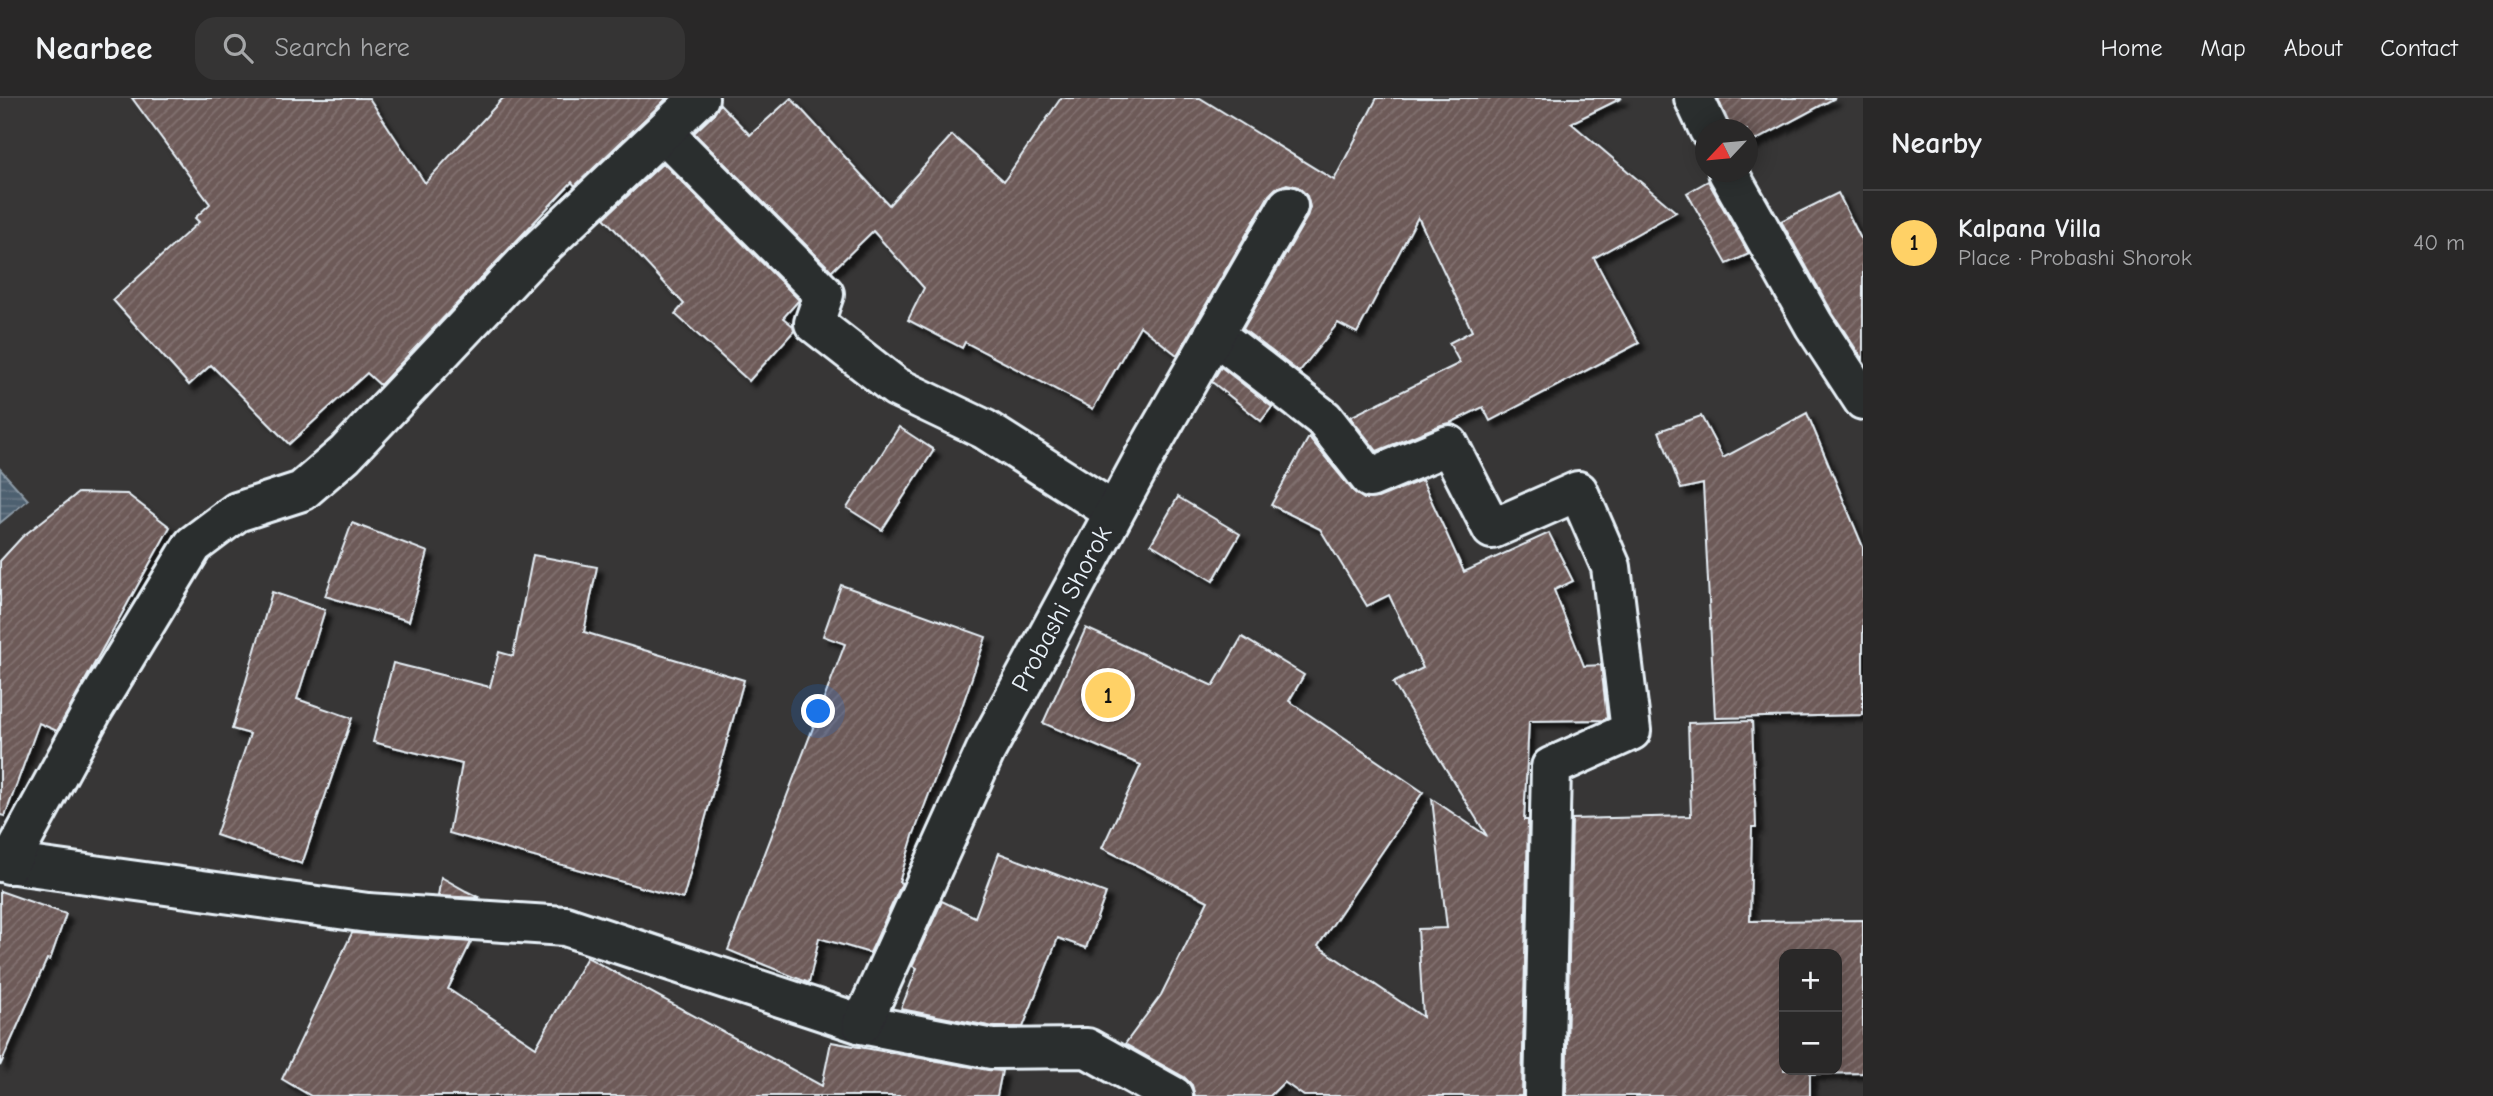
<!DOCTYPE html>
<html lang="en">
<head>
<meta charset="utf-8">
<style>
	body { margin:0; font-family:"Comic Neue",sans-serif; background:#353434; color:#f1f3f6 }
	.controls { position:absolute; right:21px; bottom:21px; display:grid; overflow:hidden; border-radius:14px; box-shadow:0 4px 18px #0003 }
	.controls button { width:63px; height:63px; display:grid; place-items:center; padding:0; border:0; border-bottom:2px solid #454445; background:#292828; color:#f1f3f6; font:35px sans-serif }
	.compass { position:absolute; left:1695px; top:21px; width:63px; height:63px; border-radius:50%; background:#292828; box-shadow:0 4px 18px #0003; rotate:244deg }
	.you { position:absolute; left:819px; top:614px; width:24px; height:24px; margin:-18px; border:5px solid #fff; border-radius:50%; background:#1a73e8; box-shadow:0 0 0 10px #1a73e833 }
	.badge { display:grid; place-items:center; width:46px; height:46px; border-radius:50%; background:#ffd166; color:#111; font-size:23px; font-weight:700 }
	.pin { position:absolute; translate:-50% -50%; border:4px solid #fff; box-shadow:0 2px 7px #0006 }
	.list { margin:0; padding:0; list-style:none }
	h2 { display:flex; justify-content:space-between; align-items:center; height:91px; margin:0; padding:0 28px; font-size:30px }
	h2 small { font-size:23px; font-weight:400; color:#a5a6a8 }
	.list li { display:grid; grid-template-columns:46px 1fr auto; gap:21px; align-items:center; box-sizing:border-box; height:105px; padding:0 28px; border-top:2px solid #454445 }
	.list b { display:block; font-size:26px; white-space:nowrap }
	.list p { margin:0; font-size:23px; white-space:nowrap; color:#a5a6a8 }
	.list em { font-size:23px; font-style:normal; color:#a5a6a8 }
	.icon { flex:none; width:38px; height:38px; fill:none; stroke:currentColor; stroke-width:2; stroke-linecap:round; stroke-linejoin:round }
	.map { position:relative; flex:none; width:1863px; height:998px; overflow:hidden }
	header { display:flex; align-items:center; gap:42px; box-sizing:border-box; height:98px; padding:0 35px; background:#292828; border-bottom:2px solid #454445 }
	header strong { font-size:33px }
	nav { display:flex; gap:38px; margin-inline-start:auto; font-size:24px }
	.search { width:490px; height:63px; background:#353434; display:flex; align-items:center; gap:18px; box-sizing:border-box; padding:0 24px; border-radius:21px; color:#a5a6a8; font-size:26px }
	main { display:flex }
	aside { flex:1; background:#292828 }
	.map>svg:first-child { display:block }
</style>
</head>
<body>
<header>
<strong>Nearbee</strong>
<div class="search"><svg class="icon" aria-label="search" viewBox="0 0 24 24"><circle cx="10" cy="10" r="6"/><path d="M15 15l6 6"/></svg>Search here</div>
<nav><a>Home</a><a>Map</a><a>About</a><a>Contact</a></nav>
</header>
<main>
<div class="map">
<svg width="1863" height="998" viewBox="0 0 1863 998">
	<defs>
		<pattern id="water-rules" width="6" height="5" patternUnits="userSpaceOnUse" patternTransform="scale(1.75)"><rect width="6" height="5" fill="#4e6070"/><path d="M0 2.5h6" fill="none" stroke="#687785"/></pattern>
		<pattern id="building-hatch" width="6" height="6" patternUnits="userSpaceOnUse" patternTransform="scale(1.75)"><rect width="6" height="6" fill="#6d5a58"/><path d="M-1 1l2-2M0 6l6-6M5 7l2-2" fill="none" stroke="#827271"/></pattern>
		<filter id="shadow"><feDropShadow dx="6" dy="6" stdDeviation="2" flood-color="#0009"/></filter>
	</defs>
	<rect width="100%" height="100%" fill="#373636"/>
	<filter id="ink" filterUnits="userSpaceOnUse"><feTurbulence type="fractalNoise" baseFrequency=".0143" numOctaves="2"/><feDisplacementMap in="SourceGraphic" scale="14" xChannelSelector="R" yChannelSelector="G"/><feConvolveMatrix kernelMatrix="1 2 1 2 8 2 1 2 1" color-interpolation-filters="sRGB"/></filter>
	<g filter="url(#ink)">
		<!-- water -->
		<path fill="url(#water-rules)" stroke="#8c9aa6" stroke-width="2" d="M 0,371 L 28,402 L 0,425 Z"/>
		<!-- building -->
		<g fill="url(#building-hatch)" stroke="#e8f1f8" stroke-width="2" fill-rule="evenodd" filter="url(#shadow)">
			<path d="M 132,0 L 369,0 L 425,85 L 503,0 L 667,0 L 575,88 L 572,84 L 380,287 L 367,275 L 289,346 L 211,267 L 189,287 L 113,202 L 199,124 L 195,120 L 210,106 Z"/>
			<path d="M 791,0 L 889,107 L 952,37 L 1004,83 L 1061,0 L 1200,0 L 1334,82 L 1377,0 L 1622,0 L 1571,25 L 1676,114 L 1594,160 L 1639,245 L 1490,323 L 1483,309 L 1450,325 L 1441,327 L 1377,353 L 1350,319 L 1460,265 L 1449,245 L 1472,233 L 1418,119 L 1357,235 L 1338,225 L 1299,274 L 1243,231 L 1307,119 L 1310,109 L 1307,98 L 1298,89 L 1287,86 L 1276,90 L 1269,97 L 1177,257 L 1140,228 L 1093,311 L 965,244 L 962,250 L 908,222 L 924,190 L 873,133 L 832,173 L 694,35 L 714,16 L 720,6 L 750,37 Z"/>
			<path d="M 1718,0 L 1835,0 L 1747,47 L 1747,32 L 1730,32 Z"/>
			<path d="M 663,65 L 799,202 L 783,220 L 793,228 L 794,233 L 749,283 L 675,216 L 684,206 L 604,120 Z"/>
			<path d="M 1708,83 L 1749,156 L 1727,166 L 1687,95 Z"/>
			<path d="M 1838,95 L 1863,145 L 1863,262 L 1833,216 L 1781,123 Z"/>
			<path d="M 1221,269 L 1272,309 L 1261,323 L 1212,284 Z"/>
			<path d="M 1807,315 L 1863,449 L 1863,617 L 1715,620 L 1703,386 L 1681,391 L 1659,333 L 1701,318 L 1723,360 Z"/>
			<path d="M 899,329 L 934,352 L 882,432 L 847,410 Z"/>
			<path d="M 1309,339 L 1353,393 L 1364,401 L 1378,400 L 1422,382 L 1464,474 L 1549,435 L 1573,483 L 1554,492 L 1584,568 L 1601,567 L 1607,620 L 1603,622 L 1529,623 L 1524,722 L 1528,722 L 1522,998 L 1304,998 L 1284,984 L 1270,998 L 1195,998 L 1192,987 L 1184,979 L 1125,946 L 1161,897 L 1208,803 L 1102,750 L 1141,667 L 1043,625 L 1086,530 L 1213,588 L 1242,539 L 1304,577 L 1289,603 L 1423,694 L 1318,848 L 1423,919 L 1418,831 L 1447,830 L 1432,701 L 1487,738 L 1393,585 L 1423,570 L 1389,497 L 1367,508 L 1320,431 L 1271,407 Z"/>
			<path d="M 78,395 L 127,396 L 170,429 L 57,633 L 39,625 L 5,718 L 0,717 L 0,463 L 22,439 Z"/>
			<path d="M 1178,399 L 1240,436 L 1213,483 L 1151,446 Z"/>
			<path d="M 352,425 L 428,454 L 409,523 L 325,498 Z"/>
			<path d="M 533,457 L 597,469 L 584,534 L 744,582 L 683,801 L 449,735 L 462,666 L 373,644 L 393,565 L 490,589 L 499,554 L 513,558 Z"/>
			<path d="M 841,487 L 986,539 L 958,620 L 913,738 L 899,784 L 902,785 L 870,855 L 819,840 L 809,885 L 728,852 L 845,546 L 823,538 Z"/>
			<path d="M 272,494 L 325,512 L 297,601 L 352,620 L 302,766 L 216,737 L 250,636 L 232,631 Z"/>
			<path d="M 1752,623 L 1756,729 L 1752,729 L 1750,823 L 1863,822 L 1863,975 L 1810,976 L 1810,998 L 1566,998 L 1572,721 L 1691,718 L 1688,625 ZM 1784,856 L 1837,856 L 1837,972 L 1784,972 Z"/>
			<path d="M 999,755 L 1106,795 L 1086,850 L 1058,840 L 1023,929 L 994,929 L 901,911 L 917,870 L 912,868 L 942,803 L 975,819 Z"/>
			<path d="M 441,779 L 466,793 L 480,800 L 438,798 Z"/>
			<path d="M 0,793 L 66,816 L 50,862 L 47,861 L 0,968 Z"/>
			<path d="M 352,835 L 471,844 L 448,891 L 536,949 L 587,859 L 822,988 L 831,944 L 988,972 L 1002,973 L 997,998 L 311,998 L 282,981 Z"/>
		</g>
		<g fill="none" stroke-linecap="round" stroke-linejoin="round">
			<!-- minor casing -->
			<g stroke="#e8f1f8" stroke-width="44">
				<g id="minor">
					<path d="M 1694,0 L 1709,32"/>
					<path d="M 664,35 L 824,196 L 814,225 L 896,289 L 984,331 L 1114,414"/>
					<path d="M 1728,74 L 1814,227 L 1863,302"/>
					<path d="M 1214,236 L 1324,321 L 1370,380 L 1449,347 L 1492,431 L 1578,393 L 1611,469 L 1631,633 L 1551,669 L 1544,998"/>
					<path d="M 0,764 L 368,815 L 565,828 L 862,926 L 992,951 L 1087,950 L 1173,998"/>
					<path d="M 9,766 L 94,610 L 193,447 L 237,414 L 302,393 L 345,356 L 530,160 L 699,0"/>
					<path d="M 862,926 L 985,654 L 1147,354 L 1288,108"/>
				</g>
			</g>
			<!-- minor -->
			<use href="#minor" stroke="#2a2d2e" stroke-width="38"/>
		</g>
	</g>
	<g text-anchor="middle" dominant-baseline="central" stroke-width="5" stroke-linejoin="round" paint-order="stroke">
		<!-- street labels -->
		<g font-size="26" fill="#e8f1f8" stroke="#2a2d2e">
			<text transform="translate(1062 511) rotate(-62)">Probashi Shorok</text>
		</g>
	</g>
</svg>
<div class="controls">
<button>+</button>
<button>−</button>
</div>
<svg class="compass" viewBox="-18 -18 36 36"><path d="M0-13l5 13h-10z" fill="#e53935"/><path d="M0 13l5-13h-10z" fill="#a5a6a8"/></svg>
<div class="you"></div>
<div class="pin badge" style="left:1108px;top:597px">1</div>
</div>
<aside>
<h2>Nearby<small></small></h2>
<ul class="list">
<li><span class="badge">1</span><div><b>Kalpana Villa</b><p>Place · Probashi Shorok</p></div><em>40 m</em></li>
</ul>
</aside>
</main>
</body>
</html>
